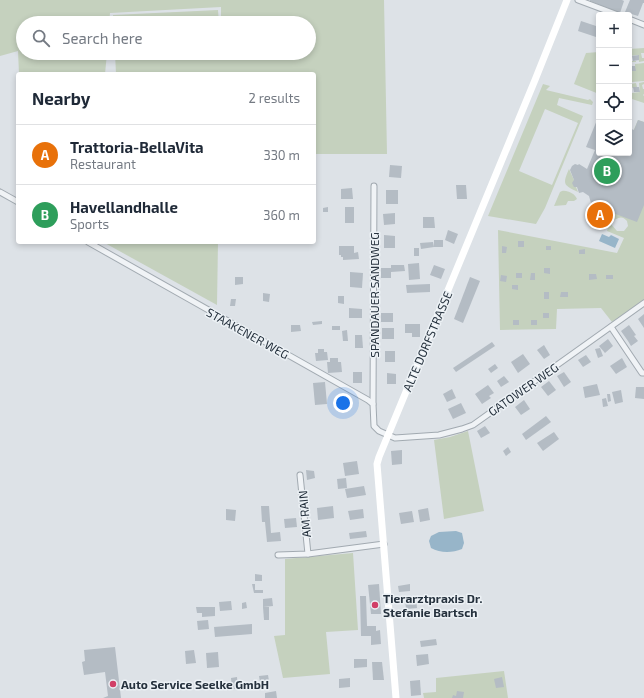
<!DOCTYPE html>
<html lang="en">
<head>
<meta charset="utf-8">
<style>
	body { margin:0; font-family:"Exo 2",sans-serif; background:#f6f6f7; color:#1f2937 }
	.controls { position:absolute; right:12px; top:12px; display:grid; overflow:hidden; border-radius:4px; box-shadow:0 2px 6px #0003 }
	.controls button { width:36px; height:36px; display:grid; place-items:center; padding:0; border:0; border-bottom:1px solid #e0e1e3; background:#fff; color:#1f2937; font:20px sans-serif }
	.you { position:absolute; left:343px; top:403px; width:14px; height:14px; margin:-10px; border:3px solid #fff; border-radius:50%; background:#1a73e8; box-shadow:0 0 0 6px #1a73e833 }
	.badge { display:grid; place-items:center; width:26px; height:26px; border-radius:50%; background:#0f766e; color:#fff; font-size:13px; font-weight:700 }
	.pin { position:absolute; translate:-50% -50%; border:2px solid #fff; box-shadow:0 1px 4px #0006 }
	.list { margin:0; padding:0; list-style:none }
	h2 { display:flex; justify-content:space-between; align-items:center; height:52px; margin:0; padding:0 16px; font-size:17px }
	h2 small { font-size:13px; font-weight:400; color:#747a83 }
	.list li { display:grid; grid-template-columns:26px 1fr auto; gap:12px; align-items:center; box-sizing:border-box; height:60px; padding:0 16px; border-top:1px solid #e0e1e3 }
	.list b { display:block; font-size:15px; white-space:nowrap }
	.list p { margin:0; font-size:13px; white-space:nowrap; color:#747a83 }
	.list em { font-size:13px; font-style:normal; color:#747a83 }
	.icon { flex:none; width:22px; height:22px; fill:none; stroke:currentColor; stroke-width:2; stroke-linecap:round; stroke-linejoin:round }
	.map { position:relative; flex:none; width:644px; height:698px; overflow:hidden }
	.search { position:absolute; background:#fff; box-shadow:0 2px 6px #0003; left:16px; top:16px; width:300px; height:44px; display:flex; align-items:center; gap:10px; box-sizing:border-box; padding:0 14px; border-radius:22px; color:#747a83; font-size:15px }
	.panel { position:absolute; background:#fff; box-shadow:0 2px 6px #0003; left:16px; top:72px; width:300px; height:172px; border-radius:4px }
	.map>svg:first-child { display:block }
</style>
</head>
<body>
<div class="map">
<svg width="644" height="698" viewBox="0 0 644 698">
	<rect width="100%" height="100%" fill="#dde2e7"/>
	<!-- green -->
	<g fill="#c5d1be" fill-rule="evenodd">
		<path d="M 0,0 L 384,0 L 387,154 L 314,154 L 314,74 L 116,74 L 115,53 L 309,53 L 309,23 L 221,23 L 221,7 L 110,13 L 109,23 L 23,23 L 23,53 L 107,53 L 105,74 L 19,74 L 18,51 L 0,56 Z"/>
		<path d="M 218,10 L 219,23 L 114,23 L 113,15 Z"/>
		<path d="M 644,48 L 644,53 L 641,53 L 642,58 L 644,58 L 644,61 L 639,62 L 638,55 L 630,56 L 631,61 L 636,61 L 636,62 L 629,62 L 629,49 Z"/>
		<path d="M 599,52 L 599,94 L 574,84 L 586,53 Z"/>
		<path d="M 644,63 L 644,81 L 632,82 L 632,76 L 629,76 L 629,71 L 635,70 L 635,64 Z"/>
		<path d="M 644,82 L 644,84 L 642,85 L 643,89 L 644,89 L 644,94 L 643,95 L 644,96 L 644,103 L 629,98 L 629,84 L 636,83 L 637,87 L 631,88 L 632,93 L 640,92 L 639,83 Z"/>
		<path d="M 543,84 L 550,86 L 546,90 L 588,100 L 590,99 L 593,102 L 592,105 L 559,98 L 557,105 L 583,116 L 545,208 L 536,224 L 488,216 ZM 545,109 L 578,123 L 552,185 L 519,171 Z"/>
		<path d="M 638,120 L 644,122 L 644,300 L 612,322 L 601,308 L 557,309 L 556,329 L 500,330 L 498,230 L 617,253 L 624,238 L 607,231 L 609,225 L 611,224 L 617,231 L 624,231 L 628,226 L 627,221 C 621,214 617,219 611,222 L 629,153 L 629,141 Z"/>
		<path d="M 569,169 L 574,180 L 574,187 L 576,187 L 578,192 C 564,185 562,185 569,169 Z"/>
		<path d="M 562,191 C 568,190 575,194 577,199 L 574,201 L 568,201 L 566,205 L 554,206 L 560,192 Z"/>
		<path d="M 103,242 L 218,242 L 217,305 Z"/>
		<path d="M 468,431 L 484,511 L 444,519 L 434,440 L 450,437 Z"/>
		<path d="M 353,553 L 358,630 L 326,632 L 330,674 L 283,678 L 274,636 L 285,635 L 285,559 Z"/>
		<path d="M 504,671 L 508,698 L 424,698 L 423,693 L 436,692 L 436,678 Z"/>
	</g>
	<!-- water -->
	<g fill="#97b5c9">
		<path d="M 602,234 L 609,237 L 611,235 L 619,239 L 615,248 L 599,241 Z"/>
		<path d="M 456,531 L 462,533 L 464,543 L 462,549 C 452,553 440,553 431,548 L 429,541 L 431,536 L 439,532 Z"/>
	</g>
	<!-- building -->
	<g fill="#b4bcc4">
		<path d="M 590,0 L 622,0 L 624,1 L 620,13 L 590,1 Z"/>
		<path d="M 630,0 L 644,0 L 644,3 L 643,3 L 638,16 L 625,12 Z"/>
		<path d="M 581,21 L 599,27 L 599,38 L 578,31 Z"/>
		<path d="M 639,55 L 639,60 L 633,61 L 632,56 Z"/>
		<path d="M 629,66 L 635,66 L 636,71 L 629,71 Z"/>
		<path d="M 633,87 L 639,87 L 640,92 L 634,92 Z"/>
		<path d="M 599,115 L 599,153 L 629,153 L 629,128 L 634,130 L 638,120 L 644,122 L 644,205 L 637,222 L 613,213 L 613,216 L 611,222 L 602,225 L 593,222 L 590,213 L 592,207 L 589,196 L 583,192 L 579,193 L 577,187 L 574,187 L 572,183 L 574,180 L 570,170 L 572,166 L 575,164 L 578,165 L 579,164 L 587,169 L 595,150 L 586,147 Z"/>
		<path d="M 390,165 L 402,166 L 401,178 L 389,177 Z"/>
		<path d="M 456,185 L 466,185 L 467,199 L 457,199 Z"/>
		<path d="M 352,188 L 353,199 L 341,199 L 341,189 Z"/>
		<rect x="386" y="190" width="12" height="14"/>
		<path d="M 328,207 L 328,212 L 323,212 L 323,208 Z"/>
		<rect x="345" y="207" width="9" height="16"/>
		<path d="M 395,213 L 395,224 L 384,225 L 383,214 Z"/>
		<path d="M 423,217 L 434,217 L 435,228 L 423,228 Z"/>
		<path d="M 448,230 L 458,234 L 454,244 L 445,240 Z"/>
		<path d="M 384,235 L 395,236 L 395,248 L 384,248 Z"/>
		<rect x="434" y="240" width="9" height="7"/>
		<rect x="518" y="241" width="6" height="6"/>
		<path d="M 433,242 L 434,247 L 421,249 L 420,243 Z"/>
		<path d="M 339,246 L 354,246 L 354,253 L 358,252 L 359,259 L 343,260 L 343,257 L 341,257 L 341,255 L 339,255 Z"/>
		<path d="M 502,246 L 507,247 L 506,253 L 502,253 Z"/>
		<rect x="546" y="246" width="5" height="4"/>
		<rect x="414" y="248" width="5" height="8"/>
		<path d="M 585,249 L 585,254 L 579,254 L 579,250 Z"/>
		<path d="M 419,263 L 420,279 L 409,280 L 408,264 Z"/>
		<path d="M 391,265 L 404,265 L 405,271 L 391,272 L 391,278 L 381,278 L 381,268 L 391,268 Z"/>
		<path d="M 434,265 L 445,269 L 441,279 L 430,275 Z"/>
		<path d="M 544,268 L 550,268 L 550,274 L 544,273 Z"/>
		<path d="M 350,272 L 363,273 L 362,288 L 350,287 Z"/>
		<rect x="516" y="273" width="6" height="5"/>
		<path d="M 531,273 L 535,273 L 535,280 L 530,280 Z"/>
		<path d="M 589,274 L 596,274 L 597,279 L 589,280 Z"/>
		<path d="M 501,275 L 507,276 L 506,282 L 500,281 Z"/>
		<rect x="606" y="275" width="7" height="4"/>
		<path d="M 235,277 L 243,277 L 243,284 L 235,285 Z"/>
		<path d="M 470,277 L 480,281 L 463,323 L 454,319 Z"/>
		<path d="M 430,284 L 430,292 L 407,293 L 406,285 Z"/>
		<path d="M 512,285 L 518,285 L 518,290 L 512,289 Z"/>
		<rect x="544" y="292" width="5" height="7"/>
		<path d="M 561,292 L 568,292 L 568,297 L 560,297 Z"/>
		<path d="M 263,293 L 270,294 L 269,302 L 263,301 Z"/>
		<path d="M 338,296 L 344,296 L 344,304 L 338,303 Z"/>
		<path d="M 231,299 L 236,299 L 235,306 L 230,306 Z"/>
		<path d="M 349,308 L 362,309 L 362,318 L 349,318 Z"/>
		<rect x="381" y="313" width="12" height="9"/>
		<rect x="543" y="313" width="6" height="5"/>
		<path d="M 644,314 L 644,328 L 638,319 Z"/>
		<rect x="513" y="320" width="6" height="5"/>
		<rect x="531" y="320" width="6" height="5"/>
		<path d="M 322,321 L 322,324 L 313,325 L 312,322 Z"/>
		<path d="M 405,324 L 420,324 L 420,337 L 412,337 L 412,333 L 405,333 Z"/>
		<path d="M 291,325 L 300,325 L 301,331 L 291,332 Z"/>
		<path d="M 629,325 L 636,335 L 634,336 L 638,341 L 631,346 L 628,341 L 632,338 L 628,341 L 621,331 Z"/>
		<rect x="332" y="326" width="8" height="4"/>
		<rect x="382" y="328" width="12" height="11"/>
		<path d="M 347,330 L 348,341 L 343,341 L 342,331 Z"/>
		<path d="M 355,335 L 362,335 L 363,348 L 355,348 Z"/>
		<path d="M 608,339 L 613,346 L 605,353 L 599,346 Z"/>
		<path d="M 492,342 L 495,346 L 456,372 L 453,368 Z"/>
		<path d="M 544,345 L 550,355 L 544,359 L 537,350 Z"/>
		<path d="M 600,348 L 603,356 L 598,358 L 595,349 Z"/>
		<path d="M 318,349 L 324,349 L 324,352 L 327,352 L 328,360 L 316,361 L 315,353 L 318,353 Z"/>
		<rect x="385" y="351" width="10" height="11"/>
		<path d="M 523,354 L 530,364 L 518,373 L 511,362 Z"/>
		<path d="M 586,355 L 591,362 L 583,367 L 578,360 Z"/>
		<path d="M 330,358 L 338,358 L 338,362 L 341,362 L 342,372 L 328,373 L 327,362 L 330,362 Z"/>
		<path d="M 622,358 L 627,367 L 616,374 L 610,366 Z"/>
		<path d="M 495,364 L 498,368 L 491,373 L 488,369 Z"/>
		<rect x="353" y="372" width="9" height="11"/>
		<path d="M 564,372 L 571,382 L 564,387 L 557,376 Z"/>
		<path d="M 387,373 L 396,374 L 396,384 L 387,384 Z"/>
		<path d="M 504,376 L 509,382 L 501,387 L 497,381 Z"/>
		<path d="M 549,381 L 556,390 L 548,396 L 541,387 Z"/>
		<path d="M 325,382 L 327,404 L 315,405 L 313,383 Z"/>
		<path d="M 597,384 L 600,395 L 585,398 L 583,387 Z"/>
		<path d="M 488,385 L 494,393 L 489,396 L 491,398 L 482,404 L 475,394 Z"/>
		<path d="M 636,387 L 644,387 L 644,399 L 635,398 Z"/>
		<path d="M 452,389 L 456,398 L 447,402 L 443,394 Z"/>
		<path d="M 621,390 L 623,402 L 615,404 L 612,392 Z"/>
		<path d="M 607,394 L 610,394 L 611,401 L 608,402 Z"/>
		<path d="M 606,398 L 608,406 L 603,407 L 602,399 Z"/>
		<path d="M 524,400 L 530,409 L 521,415 L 515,407 Z"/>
		<path d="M 461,403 L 466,413 L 453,419 L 448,409 Z"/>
		<path d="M 546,416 L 551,422 L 526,440 L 522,434 Z"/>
		<path d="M 485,426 L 490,433 L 481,438 L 477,431 Z"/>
		<path d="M 554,432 L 559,439 L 543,451 L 537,443 Z"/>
		<path d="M 508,447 L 511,452 L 506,456 L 503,451 Z"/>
		<path d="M 402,450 L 402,464 L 392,465 L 391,451 Z"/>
		<path d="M 357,461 L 359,474 L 345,476 L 343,463 Z"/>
		<path d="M 306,470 L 314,471 L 315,478 L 307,480 Z"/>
		<path d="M 346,478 L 347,488 L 338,489 L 337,479 Z"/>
		<path d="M 364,486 L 366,495 L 347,498 L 345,489 Z"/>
		<path d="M 261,506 L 269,506 L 271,533 L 280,532 L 281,541 L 267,542 L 265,522 L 262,522 Z"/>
		<path d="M 333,506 L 334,518 L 318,520 L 317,508 Z"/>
		<path d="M 428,508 L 430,520 L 420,522 L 418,510 Z"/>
		<path d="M 226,509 L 236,510 L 235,521 L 226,520 Z"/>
		<path d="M 363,509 L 364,518 L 350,520 L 348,511 Z"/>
		<path d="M 412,511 L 414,522 L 401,524 L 399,513 Z"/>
		<path d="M 296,518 L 297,527 L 285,528 L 284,519 Z"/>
		<path d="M 366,531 L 367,537 L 350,539 L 349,533 Z"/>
		<path d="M 255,574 L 262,575 L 262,581 L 255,581 Z"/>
		<path d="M 252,584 L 255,584 L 255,590 L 263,590 L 263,593 L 254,593 Z"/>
		<path d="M 379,584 L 381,614 L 371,614 L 368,585 Z"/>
		<path d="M 410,584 L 410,591 L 399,592 L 398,586 Z"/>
		<path d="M 360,596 L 366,596 L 367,626 L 376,626 L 376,631 L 380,630 L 381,644 L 371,645 L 371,636 L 361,636 Z"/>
		<path d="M 272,598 L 273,606 L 263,607 L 263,599 Z"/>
		<path d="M 416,598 L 417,608 L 406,609 L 405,599 Z"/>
		<path d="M 231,601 L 232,610 L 220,611 L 219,602 Z"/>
		<path d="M 246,602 L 247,608 L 242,609 L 242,603 Z"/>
		<path d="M 196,607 L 215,607 L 215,616 L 202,617 L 202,613 L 197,613 Z"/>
		<path d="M 263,607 L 269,607 L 269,620 L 264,620 Z"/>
		<path d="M 208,620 L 209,629 L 198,630 L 197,621 Z"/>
		<path d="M 252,624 L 252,634 L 215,637 L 214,627 Z"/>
		<path d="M 436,639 L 437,645 L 421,647 L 420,641 Z"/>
		<path d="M 115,647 L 121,698 L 103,698 L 108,696 L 105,672 L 84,675 L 82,662 L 85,661 L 84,650 Z"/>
		<path d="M 194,650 L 196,663 L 186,664 L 185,651 Z"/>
		<path d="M 218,652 L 219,667 L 207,668 L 206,653 Z"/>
		<path d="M 428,654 L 429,664 L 417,666 L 416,655 Z"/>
		<path d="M 354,659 L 367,659 L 367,667 L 354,668 Z"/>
		<path d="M 372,662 L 382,662 L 384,680 L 373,680 Z"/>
		<path d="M 268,675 L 269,681 L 260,682 L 259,676 Z"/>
		<path d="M 237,677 L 238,689 L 232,689 L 231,678 Z"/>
		<path d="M 502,677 L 504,687 L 496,688 L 494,679 Z"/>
		<path d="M 350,678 L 350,687 L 339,688 L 339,679 Z"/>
		<path d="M 420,680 L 421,695 L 411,696 L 410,681 Z"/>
		<path d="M 276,691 L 277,698 L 265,698 L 265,693 Z"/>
		<path d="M 457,691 L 464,692 L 463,698 L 452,698 L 453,695 L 456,696 Z"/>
	</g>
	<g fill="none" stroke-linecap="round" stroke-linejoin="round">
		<!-- street casing -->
		<g stroke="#a2aab1" stroke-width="7">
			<g id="street">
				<path d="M 578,0 L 618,15"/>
				<path d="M 629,19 L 644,25"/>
				<path d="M 0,192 L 18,202"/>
				<path d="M 88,242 L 368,400 L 373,404 L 374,426 L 379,431 L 395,438 L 439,435 L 462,429 L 473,425 L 644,303"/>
				<path d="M 611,327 L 642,373 L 644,373"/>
				<path d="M 373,404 L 374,186"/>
				<path d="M 300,475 L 308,554"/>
				<path d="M 278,555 L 308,554 L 384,544"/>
			</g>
		</g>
		<!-- street -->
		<use href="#street" stroke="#f0f3f6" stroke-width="5"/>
		<!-- secondary -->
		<path stroke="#fff" stroke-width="7" d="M 396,698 L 377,464 L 379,457 L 535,80 L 567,0"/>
	</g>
	<!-- markers -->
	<g fill="#d13e66" stroke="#ecf1f5" stroke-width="1.5">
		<circle cx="375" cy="605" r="4"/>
		<circle cx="113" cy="684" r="4"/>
	</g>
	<g text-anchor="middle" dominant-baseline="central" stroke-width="3" stroke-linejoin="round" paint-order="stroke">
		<!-- street labels -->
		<g font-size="12" fill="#26323e" stroke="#ecf1f5">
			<text transform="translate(374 295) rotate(-90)">SPANDAUER SANDWEG</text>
			<text transform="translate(248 333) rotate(29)">STAAKENER WEG</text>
			<text transform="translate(427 341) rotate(-67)">ALTE DORFSTRASSE</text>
			<text transform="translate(523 389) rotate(-35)">GATOWER WEG</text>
			<text transform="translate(304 514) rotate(-95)">AM RAIN</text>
		</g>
		<!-- poi labels -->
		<g font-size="12" font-weight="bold" fill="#26323e" stroke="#ecf1f5" text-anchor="start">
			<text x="383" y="598">Tierarztpraxis Dr.<tspan x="383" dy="14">Stefanie Bartsch</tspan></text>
			<text x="121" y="684">Auto Service Seelke GmbH</text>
		</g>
	</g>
</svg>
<div class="controls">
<button>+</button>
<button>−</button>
<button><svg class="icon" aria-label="locate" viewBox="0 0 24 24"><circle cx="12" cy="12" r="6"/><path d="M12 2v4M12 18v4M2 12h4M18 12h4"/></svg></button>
<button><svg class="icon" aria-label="layers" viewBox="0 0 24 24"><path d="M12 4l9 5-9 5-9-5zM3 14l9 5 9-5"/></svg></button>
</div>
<div class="you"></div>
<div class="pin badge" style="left:600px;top:215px;background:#e8710a">A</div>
<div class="pin badge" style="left:607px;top:171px;background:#2e9e5b">B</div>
<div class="search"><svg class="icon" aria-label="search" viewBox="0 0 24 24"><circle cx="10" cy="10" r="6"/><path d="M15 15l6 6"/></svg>Search here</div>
<section class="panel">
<h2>Nearby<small>2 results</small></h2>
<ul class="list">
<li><span class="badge" style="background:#e8710a">A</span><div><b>Trattoria-BellaVita</b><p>Restaurant</p></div><em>330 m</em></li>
<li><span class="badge" style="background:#2e9e5b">B</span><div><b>Havellandhalle</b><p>Sports</p></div><em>360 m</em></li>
</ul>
</section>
</div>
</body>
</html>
